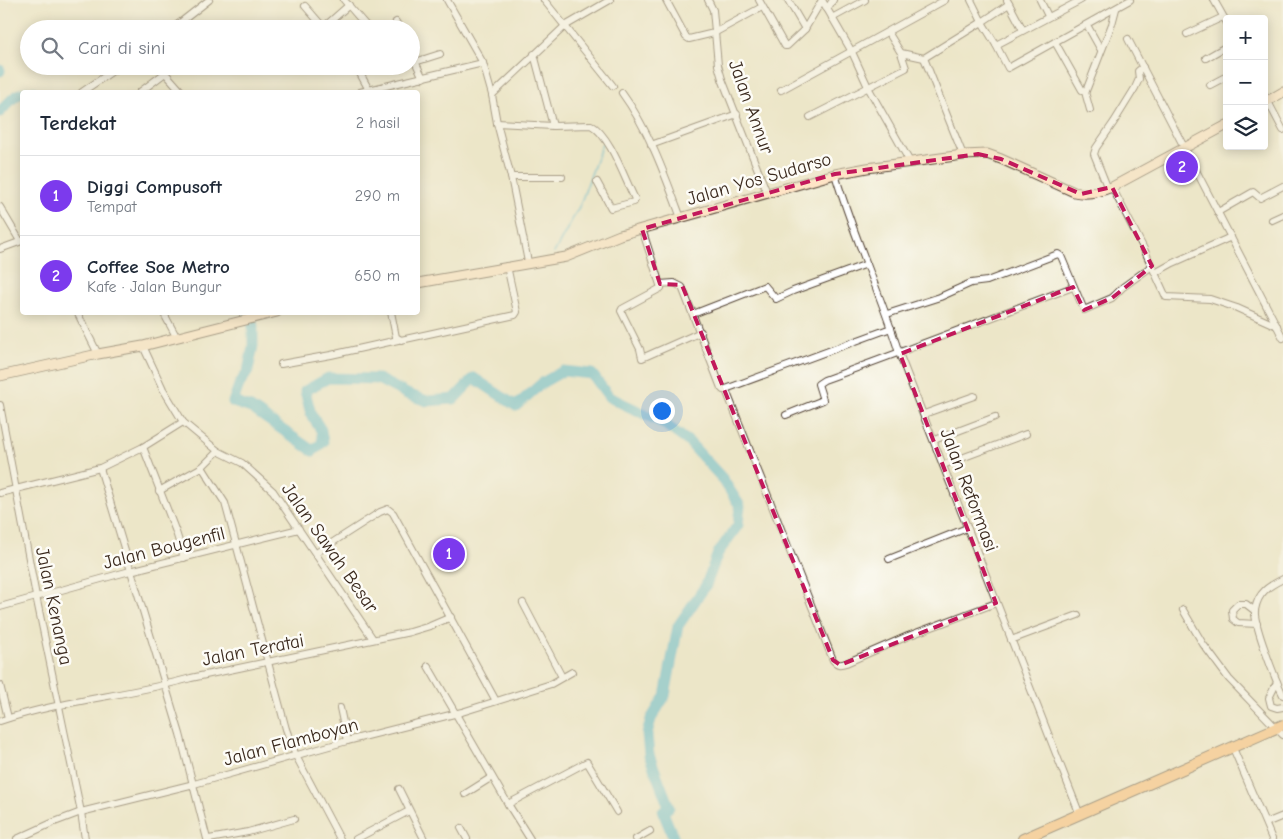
<!DOCTYPE html>
<html lang="id">
<head>
<meta charset="utf-8">
<style>
	body { margin:0; font-family:"Comic Neue",sans-serif; background:#f6f6f7; color:#1f2937 }
	.controls { position:absolute; right:15px; top:15px; display:grid; overflow:hidden; border-radius:5px; box-shadow:0 2px 12px #0003 }
	.controls button { width:45px; height:45px; display:grid; place-items:center; padding:0; border:0; border-bottom:1px solid #e0e1e3; background:#fff; color:#1f2937; font:25px sans-serif }
	.you { position:absolute; left:661px; top:410px; width:18px; height:18px; margin:-12px; border:4px solid #fff; border-radius:50%; background:#1a73e8; box-shadow:0 0 0 8px #1a73e833 }
	.badge { display:grid; place-items:center; width:32px; height:32px; border-radius:50%; background:#7c3aed; color:#fff; font-size:16px; font-weight:700 }
	.pin { position:absolute; translate:-50% -50%; border:2px solid #fff; box-shadow:0 1px 5px #0006 }
	.list { margin:0; padding:0; list-style:none }
	h2 { display:flex; justify-content:space-between; align-items:center; height:65px; margin:0; padding:0 20px; font-size:21px }
	h2 small { font-size:16px; font-weight:400; color:#747a83 }
	.list li { display:grid; grid-template-columns:32px 1fr auto; gap:15px; align-items:center; box-sizing:border-box; height:80px; padding:0 20px; border-top:1px solid #e0e1e3 }
	.list b { display:block; font-size:19px; white-space:nowrap }
	.list p { margin:0; font-size:16px; white-space:nowrap; color:#747a83 }
	.list em { font-size:16px; font-style:normal; color:#747a83 }
	.icon { flex:none; width:28px; height:28px; fill:none; stroke:currentColor; stroke-width:2; stroke-linecap:round; stroke-linejoin:round }
	.map { position:relative; flex:none; width:1283px; height:839px; overflow:hidden }
	.search { position:absolute; background:#fff; box-shadow:0 2px 12px #0003; left:20px; top:20px; width:400px; height:55px; display:flex; align-items:center; gap:12px; box-sizing:border-box; padding:0 18px; border-radius:28px; color:#747a83; font-size:19px }
	.panel { position:absolute; background:#fff; box-shadow:0 2px 12px #0003; left:20px; top:90px; width:400px; height:225px; border-radius:5px }
	.map>svg:first-child { display:block }
</style>
</head>
<body>
<div class="map">
<svg width="1283" height="839" viewBox="0 0 1283 839">
	<rect width="100%" height="100%" fill="#fdfcf7"/>
	<filter id="ink" filterUnits="userSpaceOnUse"><feTurbulence type="fractalNoise" baseFrequency=".02" numOctaves="2"/><feDisplacementMap in="SourceGraphic" scale="10" xChannelSelector="R" yChannelSelector="G"/><feConvolveMatrix kernelMatrix="1 2 1 2 8 2 1 2 1" color-interpolation-filters="sRGB"/></filter>
	<filter id="wash" filterUnits="userSpaceOnUse"><feTurbulence type="fractalNoise" baseFrequency=".0096" numOctaves="4" result="noise"/><feDisplacementMap in="SourceGraphic" scale="20" xChannelSelector="R" yChannelSelector="G"/><feGaussianBlur stdDeviation="1.12" result="paint"/><feColorMatrix in="noise" values="0 0 0 0 0 0 0 0 0 0 0 0 0 0 0 0 0 1.4 0 .05"/><feComposite in="paint" operator="in"/></filter>
	<g filter="url(#wash)">
		<rect width="100%" height="100%" fill="#ece6c8"/>
		<g fill="none" stroke-linecap="round" stroke-linejoin="round">
			<!-- stream -->
			<path stroke="#51b6cf" stroke-width="2" d="M 554,253 L 580,205 L 602,144"/>
			<!-- river -->
			<g stroke="#51b6cf" stroke-width="11">
				<path d="M 0,70 L 0,71"/>
				<path d="M 0,112 C 11,100 18,90 34,92"/>
				<path d="M 249,312 L 253,326 L 253,346 L 248,371 L 239,385 L 233,402 L 251,408 L 313,451 L 323,442 L 321,430 L 311,414 L 305,391 L 328,378 L 378,379 L 407,394 L 427,401 L 454,399 L 474,378 L 516,406 L 542,383 L 563,371 L 592,374 L 609,397 L 663,423 L 689,442 L 722,478 L 740,506 L 738,525 L 718,553 L 706,585 L 678,626 L 665,696 L 651,719 L 647,734 L 649,755 L 669,807 L 663,812 L 674,839"/>
			</g>
		</g>
	</g>
	<g filter="url(#ink)">
		<g fill="none" stroke-linecap="round" stroke-linejoin="round">
			<!-- street casing -->
			<g stroke="#564638" stroke-width="8">
				<g id="street">
					<path d="M 344,0 L 369,29"/>
					<path d="M 447,0 L 483,63 L 492,95"/>
					<path d="M 544,0 L 613,86"/>
					<path d="M 666,0 L 686,37 L 689,39 L 714,33 L 762,7"/>
					<path d="M 708,0 L 713,10 L 718,65 L 722,79 L 767,193"/>
					<path d="M 759,0 L 785,46 L 787,46 L 805,29 L 822,0"/>
					<path d="M 788,0 L 805,29"/>
					<path d="M 822,0 L 852,52 L 869,89 L 910,162"/>
					<path d="M 971,0 L 982,22 L 1009,4"/>
					<path d="M 1007,0 L 1023,30"/>
					<path d="M 1040,0 L 1048,16"/>
					<path d="M 1214,0 L 1227,23"/>
					<path d="M 305,6 L 325,29"/>
					<path d="M 827,9 L 833,0"/>
					<path d="M 832,18 L 865,0"/>
					<path d="M 396,22 L 400,29"/>
					<path d="M 1087,25 L 1101,50"/>
					<path d="M 324,27 L 349,5"/>
					<path d="M 172,29 L 209,0"/>
					<path d="M 888,32 L 901,53 L 924,58 L 982,22 L 996,45 L 1008,68 L 1130,0"/>
					<path d="M 1187,34 L 1223,17"/>
					<path d="M 1128,39 L 1283,338"/>
					<path d="M 1055,42 L 1082,90 L 1086,91 L 1112,24 L 1116,9"/>
					<path d="M 996,45 L 1081,0"/>
					<path d="M 411,53 L 423,78"/>
					<path d="M 924,58 L 963,155"/>
					<path d="M 1206,58 L 1227,46"/>
					<path d="M 415,62 L 440,54"/>
					<path d="M 159,66 L 182,92"/>
					<path d="M 356,66 L 369,90"/>
					<path d="M 1210,85 L 1227,76"/>
					<path d="M 781,90 L 945,0"/>
					<path d="M 82,92 L 120,66"/>
					<path d="M 140,92 L 165,73"/>
					<path d="M 360,92 L 483,63"/>
					<path d="M 1085,92 L 1090,110"/>
					<path d="M 622,93 C 649,130 665,175 681,218"/>
					<path d="M 1264,94 L 1283,130"/>
					<path d="M 810,117 L 906,68 L 901,53"/>
					<path d="M 497,123 L 553,126 L 534,54"/>
					<path d="M 553,126 L 591,125 C 610,135 625,180 635,199 L 634,202 L 611,208 L 597,182"/>
					<path d="M 651,145 L 737,114"/>
					<path d="M 835,174 C 853,235 880,292 899,353 L 1080,815"/>
					<path d="M 511,177 L 562,177"/>
					<path d="M 1112,187 L 1144,249 L 1166,297 L 1210,299 L 1237,308 L 1277,326"/>
					<path d="M 1108,189 L 1094,154 L 1096,148 L 1114,122 L 1135,88 L 1139,79 L 1138,71 L 1143,67"/>
					<path d="M 0,207 L 20,241"/>
					<path d="M 1218,212 L 1253,192 L 1260,198 L 1283,186"/>
					<path d="M 1272,220 L 1283,215"/>
					<path d="M 642,229 L 661,288 L 622,309 L 621,311 L 640,349 L 642,358 L 701,332"/>
					<path d="M 0,249 L 22,241"/>
					<path d="M 528,262 L 511,177 L 497,123 L 492,95 L 565,26 L 610,0"/>
					<path d="M 1155,273 L 1173,263 L 1231,237"/>
					<path d="M 660,284 L 674,283 L 682,287 L 721,388 L 723,390 L 891,328"/>
					<path d="M 77,312 L 98,354"/>
					<path d="M 163,312 L 177,338"/>
					<path d="M 391,312 L 396,337 L 401,340 L 515,315 L 517,312 L 507,266"/>
					<path d="M 693,314 L 765,286 L 776,299 L 778,298 L 793,291 L 867,264"/>
					<path d="M 887,314 L 940,297 L 971,283 L 987,281 L 1058,254 L 1061,256 L 1084,310 L 1112,298 L 1123,287 L 1152,266"/>
					<path d="M 143,346 L 163,389 L 183,422 L 218,451 L 242,463 L 273,491 L 373,639"/>
					<path d="M 281,364 L 331,355 L 398,340"/>
					<path d="M 726,390 L 833,660 C 837,665 840,665 846,663 L 908,636 L 996,603"/>
					<path d="M 0,405 L 36,596 L 81,812 L 85,839"/>
					<path d="M 924,414 L 974,396"/>
					<path d="M 786,415 L 823,400 L 818,384 L 824,380 C 907,350 990,318 1073,287"/>
					<path d="M 934,440 L 995,417"/>
					<path d="M 143,447 L 176,532 L 184,558"/>
					<path d="M 218,451 L 202,467 L 225,503 L 286,729 L 296,756 L 340,839"/>
					<path d="M 943,465 L 1026,434"/>
					<path d="M 100,468 L 180,734 L 207,839"/>
					<path d="M 159,491 L 202,467"/>
					<path d="M 0,493 L 100,468 L 143,447 L 183,422"/>
					<path d="M 316,553 L 380,512 L 388,509 L 393,513 L 496,701"/>
					<path d="M 889,559 L 967,528"/>
					<path d="M 1283,579 C 1269,586 1258,592 1255,610 C 1253,623 1276,681 1283,695"/>
					<path d="M 523,603 L 562,677"/>
					<path d="M 0,607 L 130,571 L 299,529"/>
					<path d="M 1183,610 L 1203,644 L 1229,679 L 1283,735"/>
					<path d="M 1255,611 L 1246,604 L 1238,604 L 1232,610 L 1233,619 L 1238,623 L 1257,624"/>
					<path d="M 1011,640 L 1078,615"/>
					<path d="M 428,666 L 508,804 L 530,839"/>
					<path d="M 1277,682 L 1269,698 L 1271,706 L 1277,708 L 1283,707"/>
					<path d="M 0,685 L 8,718"/>
					<path d="M 340,708 L 347,741"/>
					<path d="M 0,721 C 62,700 128,696 191,678 L 410,632 L 430,626 L 451,617"/>
					<path d="M 1233,748 L 1272,839"/>
					<path d="M 399,789 L 424,839"/>
					<path d="M 465,794 L 492,777"/>
					<path d="M 508,804 L 587,762 L 617,812"/>
					<path d="M 1266,823 L 1283,816"/>
					<path d="M 461,828 L 467,839"/>
					<path d="M 17,839 L 52,823 L 81,812 L 194,784 L 347,741 L 462,712 L 551,684 L 572,672"/>
					<path d="M 209,839 L 248,832 L 294,819"/>
					<path d="M 356,839 L 409,811"/>
					<path d="M 636,839 L 650,831"/>
				</g>
			</g>
			<!-- secondary casing -->
			<g stroke="#564638" stroke-width="11">
				<g id="secondary">
					<path d="M 1264,103 L 1283,92"/>
					<path d="M 418,283 L 566,257 L 620,235 L 835,174 L 867,168 L 963,155 L 987,154 L 1001,159 L 1074,192 C 1087,195 1100,192 1112,187 L 1227,125"/>
					<path d="M 0,376 L 98,354 L 143,346 L 277,312"/>
				</g>
			</g>
			<!-- primary casing -->
			<g stroke="#564638" stroke-width="12">
				<path id="primary" d="M 1023,839 L 1283,725"/>
			</g>
			<!-- street -->
			<use href="#street" stroke="#fff" stroke-width="6"/>
			<!-- secondary -->
			<use href="#secondary" stroke="#ffe4c6" stroke-width="9"/>
			<!-- primary -->
			<use href="#primary" stroke="#febb71" stroke-width="10"/>
		</g>
	</g>
	<!-- marked area -->
	<path d="M0 0H1283V839H0ZM 978,154 L 1001,159 L 1081,194 L 1112,187 L 1152,266 L 1112,298 L 1084,310 L 1073,287 L 900,354 L 996,603 L 840,665 L 833,660 L 682,285 L 660,284 L 642,229 L 835,174 Z" fill="#ece6c8" fill-opacity=".55" fill-rule="evenodd"/>
	<path fill="none" stroke="#c2185b" stroke-width="4" stroke-dasharray="10 6" stroke-linejoin="round" d="M 978,154 L 1001,159 L 1081,194 L 1112,187 L 1152,266 L 1112,298 L 1084,310 L 1073,287 L 900,354 L 996,603 L 840,665 L 833,660 L 682,285 L 660,284 L 642,229 L 835,174 Z"/>
	<g text-anchor="middle" dominant-baseline="central" stroke-width="5" stroke-linejoin="round" paint-order="stroke">
		<!-- street labels -->
		<g font-size="19" fill="#3b2a1e" stroke="#fdfcf7">
			<text transform="translate(751 107) rotate(70)">Jalan Annur</text>
			<text transform="translate(759 179) rotate(-16)">Jalan Yos Sudarso</text>
			<text transform="translate(969 490) rotate(69)">Jalan Reformasi</text>
			<text transform="translate(164 548) rotate(-14)">Jalan Bougenfil</text>
			<text transform="translate(330 548) rotate(55)">Jalan Sawah Besar</text>
			<text transform="translate(54 606) rotate(78)">Jalan Kenanga</text>
			<text transform="translate(253 650) rotate(-11)">Jalan Teratai</text>
			<text transform="translate(291 742) rotate(-15)">Jalan Flamboyan</text>
		</g>
	</g>
</svg>
<div class="controls">
<button>+</button>
<button>−</button>
<button><svg class="icon" aria-label="layers" viewBox="0 0 24 24"><path d="M12 4l9 5-9 5-9-5zM3 14l9 5 9-5"/></svg></button>
</div>
<div class="you"></div>
<div class="pin badge" style="left:449px;top:554px">1</div>
<div class="pin badge" style="left:1182px;top:167px">2</div>
<div class="search"><svg class="icon" aria-label="search" viewBox="0 0 24 24"><circle cx="10" cy="10" r="6"/><path d="M15 15l6 6"/></svg>Cari di sini</div>
<section class="panel">
<h2>Terdekat<small>2 hasil</small></h2>
<ul class="list">
<li><span class="badge">1</span><div><b>Diggi Compusoft</b><p>Tempat</p></div><em>290 m</em></li>
<li><span class="badge">2</span><div><b>Coffee Soe Metro</b><p>Kafe · Jalan Bungur</p></div><em>650 m</em></li>
</ul>
</section>
</div>
</body>
</html>
